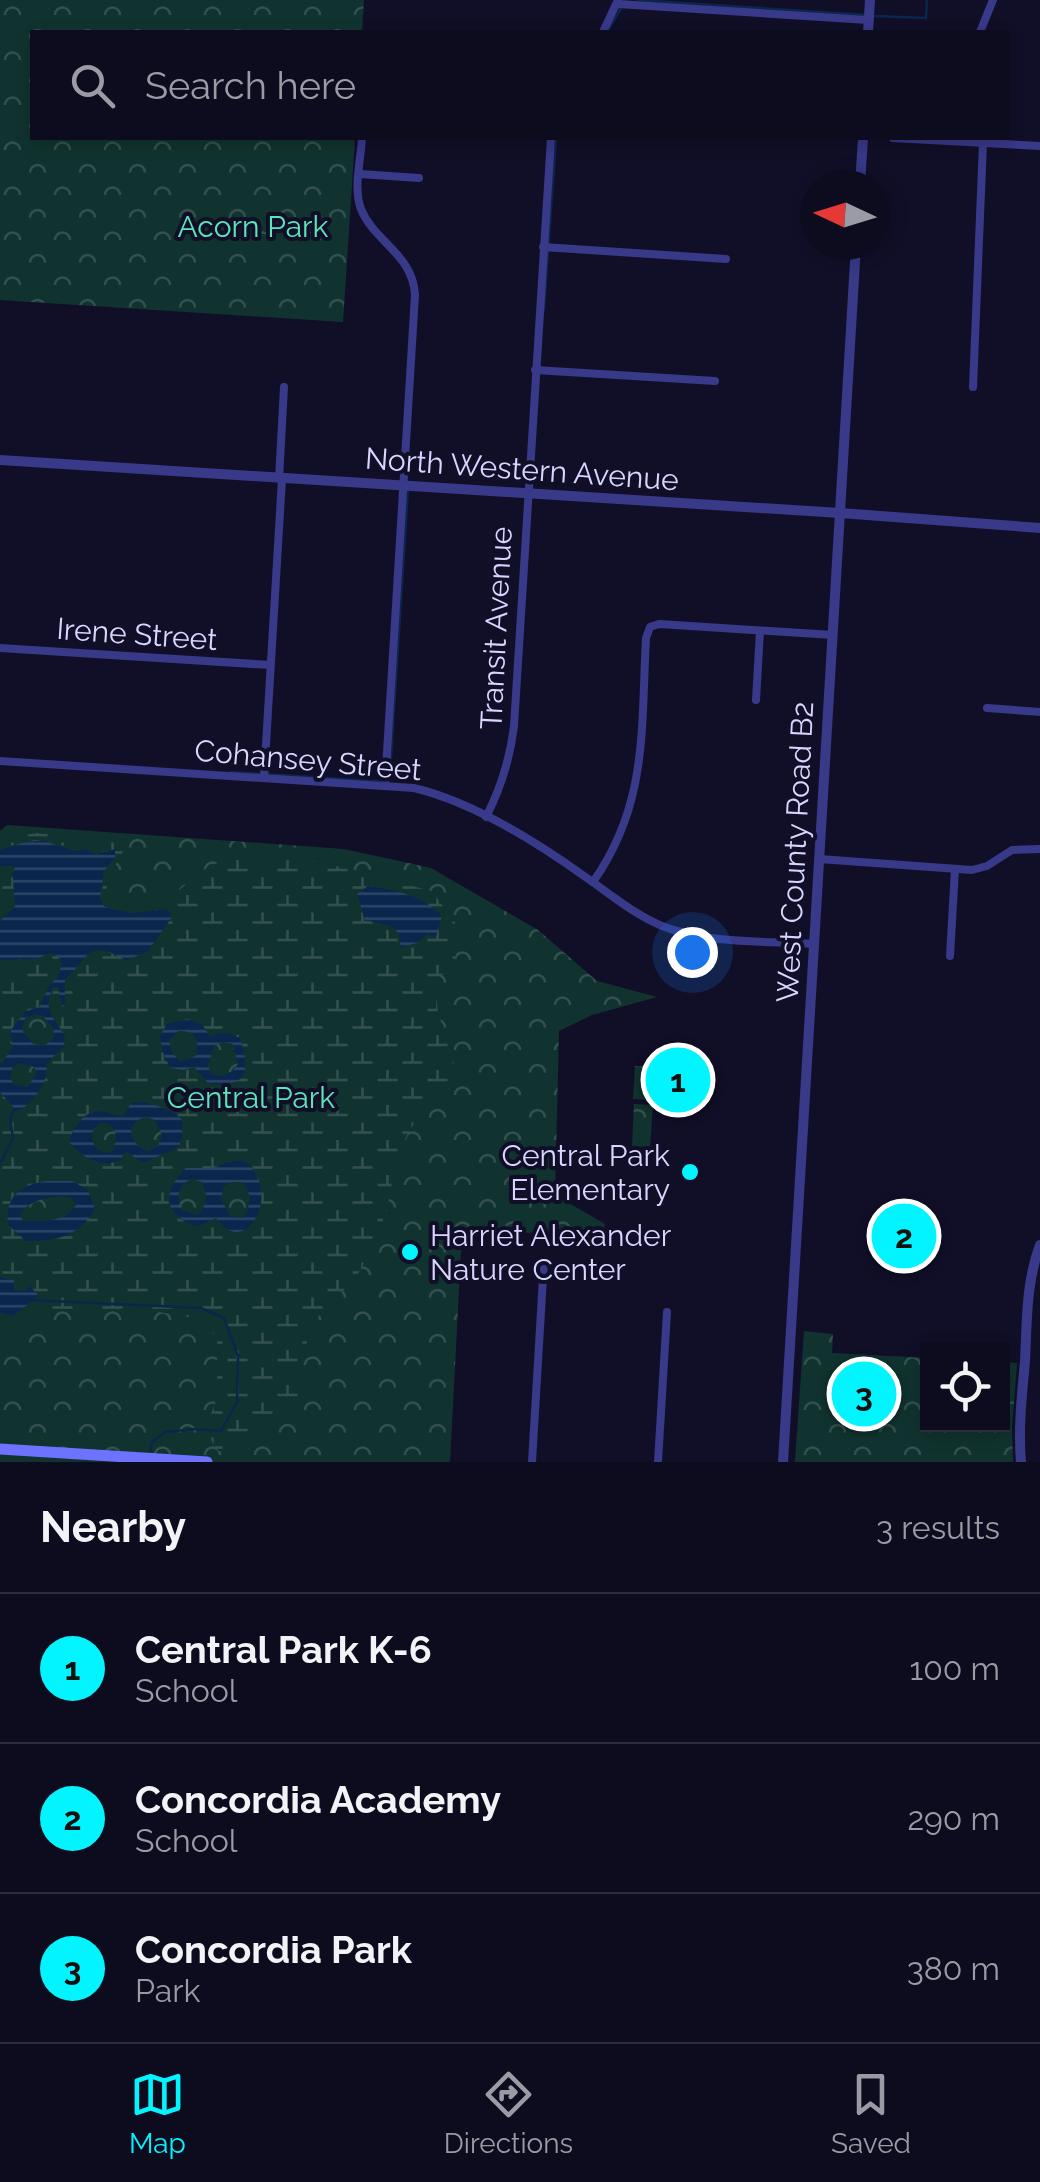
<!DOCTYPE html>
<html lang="en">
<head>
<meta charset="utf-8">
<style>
	body { margin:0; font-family:Raleway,sans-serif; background:#161427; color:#f1f3f6 }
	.controls { position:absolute; right:30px; bottom:30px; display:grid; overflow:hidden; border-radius:0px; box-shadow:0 5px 15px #0003 }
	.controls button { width:90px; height:90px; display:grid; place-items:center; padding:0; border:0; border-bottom:2px solid #2d2b3c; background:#0d0b1e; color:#f1f3f6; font:50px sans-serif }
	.compass { position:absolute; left:800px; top:170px; width:90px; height:90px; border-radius:50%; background:#0d0b1e; box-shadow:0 5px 15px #0003; rotate:274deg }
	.you { position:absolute; left:692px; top:952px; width:35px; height:35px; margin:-25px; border:8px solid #fff; border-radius:50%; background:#1a73e8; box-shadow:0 0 0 15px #1a73e833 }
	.badge { display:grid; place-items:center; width:65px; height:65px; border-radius:50%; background:#02f5ff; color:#111; font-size:32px; font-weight:700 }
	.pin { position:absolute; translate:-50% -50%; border:5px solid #fff; box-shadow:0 2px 10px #0006 }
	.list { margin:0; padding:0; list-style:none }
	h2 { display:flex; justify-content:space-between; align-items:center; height:130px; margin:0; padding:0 40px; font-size:42px }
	h2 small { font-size:32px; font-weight:400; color:#9a9ba4 }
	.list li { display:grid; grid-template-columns:65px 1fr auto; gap:30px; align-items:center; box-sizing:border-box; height:150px; padding:0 40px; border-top:2px solid #2d2b3c }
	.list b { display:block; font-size:38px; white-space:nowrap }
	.list p { margin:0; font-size:32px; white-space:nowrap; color:#9a9ba4 }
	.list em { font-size:32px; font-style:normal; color:#9a9ba4 }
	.icon { flex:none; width:55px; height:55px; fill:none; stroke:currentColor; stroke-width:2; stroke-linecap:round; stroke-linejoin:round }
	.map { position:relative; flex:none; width:1040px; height:1462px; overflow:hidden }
	.search { position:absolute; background:#0d0b1e; box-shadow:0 5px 15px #0003; left:30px; right:30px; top:30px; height:110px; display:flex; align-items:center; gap:25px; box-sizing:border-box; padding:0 35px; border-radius:0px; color:#9a9ba4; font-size:38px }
	.sheet { height:580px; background:#0d0b1e }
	nav { display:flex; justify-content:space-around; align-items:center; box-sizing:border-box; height:140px; border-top:2px solid #2d2b3c; background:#0d0b1e; font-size:28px; color:#9a9ba4 }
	nav a { display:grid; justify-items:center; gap:5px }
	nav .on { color:#02f5ff }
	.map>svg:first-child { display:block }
</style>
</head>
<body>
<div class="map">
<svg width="1040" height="1462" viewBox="0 0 1040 1462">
	<defs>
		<pattern id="forest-crowns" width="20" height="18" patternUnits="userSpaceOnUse" patternTransform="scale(2.5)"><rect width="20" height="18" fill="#11332f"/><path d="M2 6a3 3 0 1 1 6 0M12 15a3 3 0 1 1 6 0" fill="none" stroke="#33504e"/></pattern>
		<pattern id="wetland-marsh" width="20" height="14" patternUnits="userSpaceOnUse" patternTransform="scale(2.5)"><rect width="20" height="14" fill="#11332f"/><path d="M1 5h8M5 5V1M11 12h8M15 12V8" fill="none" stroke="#33504e"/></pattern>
		<pattern id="water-rules" width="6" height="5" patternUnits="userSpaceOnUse" patternTransform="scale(2.5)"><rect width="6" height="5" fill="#0a264c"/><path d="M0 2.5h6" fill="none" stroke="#2d4567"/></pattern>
	</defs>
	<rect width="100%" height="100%" fill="#110f28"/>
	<!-- forest -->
	<g fill="url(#forest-crowns)">
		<path d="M 0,0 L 364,0 L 362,32 L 32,32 L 32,138 L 355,138 L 343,322 L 0,300 Z"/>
		<path d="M 7,825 L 344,849 L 431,868 L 538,930 L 597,981 L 657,997 L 592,1015 L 559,1031 L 555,1195 L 605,1224 L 604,1228 L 547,1233 L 462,1232 L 450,1462 L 0,1462 L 0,831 Z"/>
		<path d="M 635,1066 L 655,1067 L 655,1076 L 670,1077 L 669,1101 L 633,1099 Z"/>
		<path d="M 634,1104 L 653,1105 L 650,1147 L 632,1146 Z"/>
		<path d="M 804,1331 L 833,1334 L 832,1353 L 927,1358 L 928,1424 L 1002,1424 L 1003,1362 L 1017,1363 L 1012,1428 L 1013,1462 L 795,1462 Z"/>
	</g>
	<!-- wetland -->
	<g fill="url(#wetland-marsh)" fill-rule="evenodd">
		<path d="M 36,833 L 86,837 L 117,843 L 123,852 L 111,872 L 105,894 L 110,905 C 174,926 179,869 233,858 C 243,856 255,858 265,859 C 280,859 296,859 311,861 C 352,868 392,881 432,891 L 455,923 L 456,963 L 435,981 L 438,1014 L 454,1054 L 452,1080 L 427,1101 L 406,1137 L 392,1182 L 387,1210 L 368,1257 L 356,1277 L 311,1324 L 303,1358 L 300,1398 L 274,1428 L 257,1434 L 244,1452 L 218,1451 L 205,1430 L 217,1398 L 217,1339 L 208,1326 L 194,1318 L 141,1309 L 76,1311 L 38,1308 L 0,1335 L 0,1313 L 13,1315 L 39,1296 L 24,1291 L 13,1290 L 0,1277 L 0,1092 L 3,1097 L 35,1094 L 44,1083 L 46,1064 L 64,1046 C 62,1040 62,1033 59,1028 C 51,1007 42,1013 53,987 L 58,987 L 61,993 L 66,989 L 65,980 C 91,958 84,938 126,960 L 147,952 L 172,917 L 154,909 L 132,913 L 105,907 L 100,899 L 104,871 L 115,858 L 105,851 L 95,855 L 87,849 C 69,851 57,841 40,840 C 27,840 12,845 0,850 L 0,841 ZM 368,886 L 423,899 L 402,946 L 398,932 L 390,926 L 364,919 L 358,894 ZM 167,1024 L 207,1032 L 210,1037 L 240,1038 L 242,1078 L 208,1083 L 194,1067 L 169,1067 ZM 93,1112 L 123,1116 L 177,1113 L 160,1157 L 127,1152 L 92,1161 L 73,1129 L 81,1119 ZM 243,1160 C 266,1176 261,1193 259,1218 L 222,1226 L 216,1218 L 197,1227 C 190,1223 179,1220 174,1214 C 160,1198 175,1180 186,1168 L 214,1168 L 228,1162 ZM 72,1181 L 87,1221 L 74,1234 L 43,1241 L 26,1241 L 9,1208 Z"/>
		<path d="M 10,865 L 15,866 L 13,875 L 15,908 L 0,921 L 0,866 Z"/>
		<path d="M 50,953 L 58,956 L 62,963 L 58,977 L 49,986 L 40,1007 L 25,1012 L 10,1041 L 12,1048 L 0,1066 L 0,960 L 36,959 Z"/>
	</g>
	<!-- water -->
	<g fill="url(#water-rules)" fill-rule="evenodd">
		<path d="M 42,840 L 74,851 L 87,849 L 95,855 L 115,849 L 115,858 L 104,871 L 100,899 L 105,907 L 132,913 L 168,909 L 172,917 L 147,952 L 126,960 C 86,938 90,957 65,980 L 65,1004 L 62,1007 L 58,987 L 53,987 C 42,1012 54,1016 65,1036 L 64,1046 L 46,1064 C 50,1080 32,1106 17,1111 L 0,1092 L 0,1066 L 12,1048 L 11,1030 L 25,1012 L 40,1006 L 49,986 L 58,977 L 62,963 L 58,956 L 50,953 L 36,959 L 0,960 L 0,921 L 15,907 L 13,875 L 15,866 L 0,866 L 0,850 L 22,843 ZM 34,1015 L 42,1015 L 54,1029 L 53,1039 L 44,1046 L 33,1044 L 22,1030 L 25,1018 ZM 20,1063 L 34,1067 L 37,1072 L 28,1087 L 15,1085 L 10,1078 L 12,1068 Z"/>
		<path d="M 368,886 C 395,890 423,895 442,916 L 436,937 L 428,934 L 417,943 L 401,947 L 398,932 L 390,926 L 365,920 L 357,894 Z"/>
		<path d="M 187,1019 L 202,1024 L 210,1037 C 221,1030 229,1033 240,1038 C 251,1071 247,1090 208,1083 L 194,1067 L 184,1070 L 170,1068 L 163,1052 L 160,1036 L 167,1024 ZM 178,1031 C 196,1030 200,1040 196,1056 L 180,1061 L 173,1054 L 169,1041 ZM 222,1042 L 233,1044 L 238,1064 C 230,1075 224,1078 211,1074 L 208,1065 L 214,1046 Z"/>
		<path d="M 143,1102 C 157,1106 172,1108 182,1120 L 182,1136 L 179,1147 L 143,1163 L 127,1152 L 123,1154 L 121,1160 C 101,1169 83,1158 69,1142 C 74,1126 85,1107 106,1112 C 111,1113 117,1116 123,1116 L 131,1103 ZM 146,1117 L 155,1120 L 162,1135 L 158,1146 L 147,1151 C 129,1143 123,1123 146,1117 ZM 100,1123 L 110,1124 C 117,1133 118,1141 112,1151 L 104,1153 C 92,1146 92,1142 93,1129 Z"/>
		<path d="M 243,1160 C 285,1190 246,1262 216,1218 L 197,1227 C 163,1214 161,1193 186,1168 L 214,1168 L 228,1162 ZM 191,1179 L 202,1182 C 208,1196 208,1205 197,1215 L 181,1210 C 176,1196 178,1186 191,1179 ZM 232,1182 L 242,1182 C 253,1195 251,1204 243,1218 L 230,1216 L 221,1199 L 224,1186 Z"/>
		<path d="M 47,1181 L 72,1181 L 88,1190 L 95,1210 C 76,1237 58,1241 26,1241 L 8,1225 C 5,1196 20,1185 47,1181 ZM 57,1196 L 70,1197 L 76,1205 C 65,1223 43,1221 23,1221 L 20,1214 C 29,1201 42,1199 57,1196 Z"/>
		<path d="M 0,1277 L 14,1280 L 14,1290 L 24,1291 L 30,1286 L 39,1296 L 13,1316 L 0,1313 Z"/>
	</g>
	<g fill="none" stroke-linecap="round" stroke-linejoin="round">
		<!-- stream -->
		<g stroke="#0a264c" stroke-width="2.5">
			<path d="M 637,0 L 867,15"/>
			<path d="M 875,16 L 926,18 L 927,0"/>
			<path d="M 607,32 L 626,0"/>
			<path d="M 544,310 L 556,138"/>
			<path d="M 230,772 L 379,781 L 381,779"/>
			<path d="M 388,774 L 390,773 L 408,489"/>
			<path d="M 0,1164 L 13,1138 L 10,1118 L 15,1109"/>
			<path d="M 29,1300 L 201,1308 L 224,1318 L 238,1356 L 237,1402 L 221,1431 L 196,1429 L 165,1432 L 151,1443 L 151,1451"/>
		</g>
		<!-- minor -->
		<g stroke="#383989" stroke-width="8">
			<path d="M 618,4 L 868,20"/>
			<path d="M 603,32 L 618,0"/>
			<path d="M 980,32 L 993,0"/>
			<path d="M 362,138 C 361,159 353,188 361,209 C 374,242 413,254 415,295 L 385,785"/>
			<path d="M 893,138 L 1040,146"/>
			<path d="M 360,174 L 419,178"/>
			<path d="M 543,247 L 726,259"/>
			<path d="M 535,370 L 715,381"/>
			<path d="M 973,387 L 983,143"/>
			<path d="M 279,479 L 284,387"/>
			<path d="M 0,648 L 270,665"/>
			<path d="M 756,700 L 760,631"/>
			<path d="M 987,708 L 1040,712"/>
			<path d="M 0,761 L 414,788 C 473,802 535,841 584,876 C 609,893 633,914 662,926 C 708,944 765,941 814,944"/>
			<path d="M 264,778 L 282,479"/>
			<path d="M 486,817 C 501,788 510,759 514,726 L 551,138"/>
			<path d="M 819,859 L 972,870 L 987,866 L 1012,850 L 1040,849"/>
			<path d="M 593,882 C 648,804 641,729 646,638 L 650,627 L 659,624 L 833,635"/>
			<path d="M 950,956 L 955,869"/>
			<path d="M 532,1462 L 544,1261"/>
			<path d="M 658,1462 L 667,1312"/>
		</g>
		<!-- tertiary -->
		<g stroke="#383989" stroke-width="10">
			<path d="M 868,32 L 870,0"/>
			<path d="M 860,185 L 863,138"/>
			<path d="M 0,460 L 840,513 L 1040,528"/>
			<path d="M 783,1462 L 856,245"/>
			<path d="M 1021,1462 C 1018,1428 1022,1394 1025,1361 C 1027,1322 1026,1282 1040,1245"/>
		</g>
		<!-- secondary -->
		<path stroke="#6d72ff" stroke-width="11" d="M 0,1449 L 207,1462"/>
	</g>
	<!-- markers -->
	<g fill="#02f5ff" stroke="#110f28" stroke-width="4">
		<circle cx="690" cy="1172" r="10"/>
		<circle cx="410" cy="1252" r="10"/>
	</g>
	<g text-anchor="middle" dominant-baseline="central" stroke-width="8" stroke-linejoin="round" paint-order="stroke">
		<!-- park labels -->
		<g font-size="30" fill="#5be5ba" stroke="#110f28">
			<text x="253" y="226">Acorn Park</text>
			<text x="251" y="1097">Central Park</text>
		</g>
		<!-- street labels -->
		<g font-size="30" fill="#d8d6ff" stroke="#110f28">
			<text transform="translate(522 469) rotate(4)">North Western Avenue</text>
			<text transform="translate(496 628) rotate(-87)">Transit Avenue</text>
			<text transform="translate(137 634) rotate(4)">Irene Street</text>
			<text transform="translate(308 760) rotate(5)">Cohansey Street</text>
			<text transform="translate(795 852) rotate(-87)">West County Road B2</text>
		</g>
		<!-- poi labels -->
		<g font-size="30" fill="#d8d6ff" stroke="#110f28" text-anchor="end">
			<text x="670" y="1155">Central Park<tspan x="670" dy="34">Elementary</tspan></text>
			<text x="430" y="1235" text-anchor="start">Harriet Alexander<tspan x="430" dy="34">Nature Center</tspan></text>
		</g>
	</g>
</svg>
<div class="controls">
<button><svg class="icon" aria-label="locate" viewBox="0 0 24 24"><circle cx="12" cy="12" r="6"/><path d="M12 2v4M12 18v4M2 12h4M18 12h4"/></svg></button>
</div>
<svg class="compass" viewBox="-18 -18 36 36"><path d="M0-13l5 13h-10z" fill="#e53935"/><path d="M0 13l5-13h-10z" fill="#9a9ba4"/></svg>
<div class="you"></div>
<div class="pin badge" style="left:678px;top:1080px">1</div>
<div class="pin badge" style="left:904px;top:1236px">2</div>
<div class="pin badge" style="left:864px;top:1394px">3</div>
<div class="search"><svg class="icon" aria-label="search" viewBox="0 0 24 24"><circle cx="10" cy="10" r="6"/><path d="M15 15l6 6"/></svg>Search here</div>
</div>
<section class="sheet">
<h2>Nearby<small>3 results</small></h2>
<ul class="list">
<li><span class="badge">1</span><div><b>Central Park K-6</b><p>School</p></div><em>100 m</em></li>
<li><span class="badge">2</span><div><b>Concordia Academy</b><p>School</p></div><em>290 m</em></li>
<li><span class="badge">3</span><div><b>Concordia Park</b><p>Park</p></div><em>380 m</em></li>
</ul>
</section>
<nav>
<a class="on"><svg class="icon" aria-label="map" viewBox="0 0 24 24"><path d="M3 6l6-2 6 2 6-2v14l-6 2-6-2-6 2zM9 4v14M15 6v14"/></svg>Map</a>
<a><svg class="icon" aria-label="directions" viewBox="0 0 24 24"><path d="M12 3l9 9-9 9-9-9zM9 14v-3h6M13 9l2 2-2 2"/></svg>Directions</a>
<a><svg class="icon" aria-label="saved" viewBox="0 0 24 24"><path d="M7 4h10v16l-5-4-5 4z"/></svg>Saved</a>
</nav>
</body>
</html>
